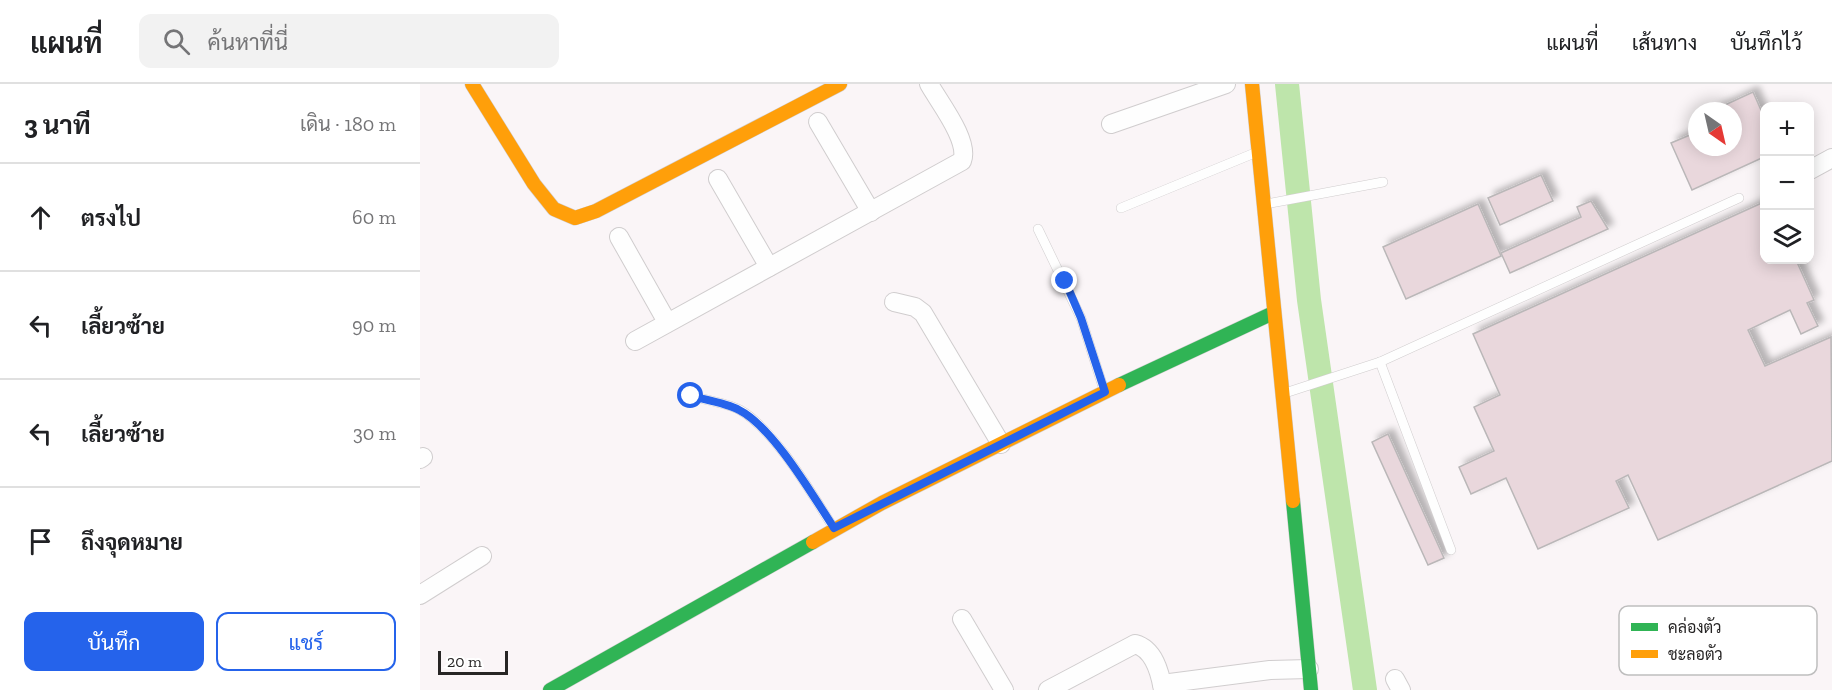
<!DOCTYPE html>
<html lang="th">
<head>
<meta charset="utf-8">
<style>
	body { margin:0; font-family:"Zilla Slab",Sarabun,serif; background:#f2f2f2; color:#202124 }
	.controls { position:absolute; right:18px; top:18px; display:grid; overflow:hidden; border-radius:12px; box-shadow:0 3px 15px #0003 }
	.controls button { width:54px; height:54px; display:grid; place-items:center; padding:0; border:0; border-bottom:2px solid #e0e0e0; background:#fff; color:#202124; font:30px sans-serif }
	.compass { position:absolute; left:1268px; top:18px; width:54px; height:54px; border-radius:50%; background:#fff; box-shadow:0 3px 15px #0003; rotate:146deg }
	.scale { position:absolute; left:18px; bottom:15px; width:70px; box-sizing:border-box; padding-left:6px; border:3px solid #272525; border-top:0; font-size:16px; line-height:21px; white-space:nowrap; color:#272525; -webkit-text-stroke:4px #fff; paint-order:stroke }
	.stop { position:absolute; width:18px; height:18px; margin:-14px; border:4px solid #2563eb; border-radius:50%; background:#fff }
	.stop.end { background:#2563eb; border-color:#fff; box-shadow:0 2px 6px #0008 }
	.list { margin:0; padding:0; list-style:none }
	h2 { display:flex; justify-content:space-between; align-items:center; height:78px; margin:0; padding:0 24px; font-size:26px }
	h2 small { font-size:20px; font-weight:400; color:#757577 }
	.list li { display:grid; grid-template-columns:39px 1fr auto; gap:18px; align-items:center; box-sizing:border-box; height:108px; padding:0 24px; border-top:2px solid #e0e0e0 }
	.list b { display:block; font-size:22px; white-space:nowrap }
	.list em { font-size:20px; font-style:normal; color:#757577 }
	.actions { display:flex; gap:12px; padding:18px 24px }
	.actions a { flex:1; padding:14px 0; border:2px solid #2563eb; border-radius:12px; text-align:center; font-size:21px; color:#2563eb }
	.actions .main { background:#2563eb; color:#fff }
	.icon { flex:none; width:33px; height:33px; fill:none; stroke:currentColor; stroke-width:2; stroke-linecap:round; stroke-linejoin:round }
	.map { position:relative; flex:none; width:1412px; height:606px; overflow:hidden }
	header { display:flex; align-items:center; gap:36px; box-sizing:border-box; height:84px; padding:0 30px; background:#fff; border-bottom:2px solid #e0e0e0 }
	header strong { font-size:28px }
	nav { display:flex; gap:33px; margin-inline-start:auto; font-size:21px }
	.search { width:420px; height:54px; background:#f2f2f2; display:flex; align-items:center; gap:15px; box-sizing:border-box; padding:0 21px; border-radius:12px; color:#757577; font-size:22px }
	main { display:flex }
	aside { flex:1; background:#fff }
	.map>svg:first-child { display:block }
</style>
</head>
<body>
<header>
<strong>แผนที่</strong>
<div class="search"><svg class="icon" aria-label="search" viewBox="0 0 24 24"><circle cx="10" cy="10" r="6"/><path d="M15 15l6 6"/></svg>ค้นหาที่นี่</div>
<nav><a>แผนที่</a><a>เส้นทาง</a><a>บันทึกไว้</a></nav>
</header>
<main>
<aside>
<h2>3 นาที<small>เดิน · 180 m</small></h2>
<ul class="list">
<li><svg class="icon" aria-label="ahead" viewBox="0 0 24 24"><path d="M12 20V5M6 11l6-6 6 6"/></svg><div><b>ตรงไป</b></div><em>60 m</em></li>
<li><svg class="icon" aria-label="left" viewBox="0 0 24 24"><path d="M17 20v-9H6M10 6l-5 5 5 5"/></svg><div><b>เลี้ยวซ้าย</b></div><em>90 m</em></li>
<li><svg class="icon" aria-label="left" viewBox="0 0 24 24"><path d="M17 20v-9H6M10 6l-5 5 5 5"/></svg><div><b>เลี้ยวซ้าย</b></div><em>30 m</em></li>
<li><svg class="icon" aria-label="arrive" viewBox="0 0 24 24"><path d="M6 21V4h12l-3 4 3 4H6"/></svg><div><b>ถึงจุดหมาย</b></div></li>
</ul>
<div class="actions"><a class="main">บันทึก</a><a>แชร์</a></div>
</aside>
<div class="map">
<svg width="1412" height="606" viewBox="0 0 1412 606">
	<defs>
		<filter id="shadow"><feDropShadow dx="5.5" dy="-5.5" stdDeviation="3" flood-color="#0004"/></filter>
	</defs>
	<rect width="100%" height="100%" fill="#faf5f7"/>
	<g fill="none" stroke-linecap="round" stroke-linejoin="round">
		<!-- canal -->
		<path stroke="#bee5ab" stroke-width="24" d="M 867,0 L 889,216 L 945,606"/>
	</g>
	<!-- building -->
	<g fill="#e9d7dc" stroke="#bab7b8" stroke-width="1.5" filter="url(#shadow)">
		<path d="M 1333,8 L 1344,33 L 1344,73 L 1272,106 L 1251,59 L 1277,48 L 1277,63 L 1313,63 L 1313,27 L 1292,27 Z"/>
		<path d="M 1121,91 L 1133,117 L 1080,141 L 1068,114 Z"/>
		<path d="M 1171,117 L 1188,145 L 1090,189 L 1081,169 L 1161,133 L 1157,123 Z"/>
		<path d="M 1344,118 L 1344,176 L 1376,176 L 1394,216 L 1387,219 L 1398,242 L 1381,250 L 1370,226 L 1328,246 L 1345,282 L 1411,253 L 1412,377 L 1238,456 L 1208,391 L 1196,397 L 1209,424 L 1118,465 L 1086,394 L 1051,410 L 1039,383 L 1074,367 L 1054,323 L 1080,311 L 1053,250 Z"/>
		<path d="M 1058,120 L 1081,172 L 986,215 L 963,163 Z"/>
		<path d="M 968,350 L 1024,474 L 1008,481 L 952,358 Z"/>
	</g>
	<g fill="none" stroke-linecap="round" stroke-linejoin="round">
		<!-- lane casing -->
		<g stroke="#d0cdce" stroke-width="10">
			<g id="lane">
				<path d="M 846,120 L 963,98"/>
				<path d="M 701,124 L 837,68"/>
				<path d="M 618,145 L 661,234 L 684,306"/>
				<path d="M 960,278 L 1031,466"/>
				<path d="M 865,309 L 960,278 L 1319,114"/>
				<path d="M 271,312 C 286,316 307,319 320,326 C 354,345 392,410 413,443"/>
			</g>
		</g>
		<!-- street casing -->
		<g stroke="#d0cdce" stroke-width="20">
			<g id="street">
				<path d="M 398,38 L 451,128"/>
				<path d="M 691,40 L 806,0"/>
				<path d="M 1390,86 L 1412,74"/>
				<path d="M 298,95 L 349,183"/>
				<path d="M 199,153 L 247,238"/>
				<path d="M 474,218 L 495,223 L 503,229 L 581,360"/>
				<path d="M 215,257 L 542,77 C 550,57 519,18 509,0"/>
				<path d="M 0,375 L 3,373"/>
				<path d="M 0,511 L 62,472"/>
				<path d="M 542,535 L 584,606"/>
				<path d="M 975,595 L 981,606"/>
				<path d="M 742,600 L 850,586 L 889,585"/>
				<path d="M 628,606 L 715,560 C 734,565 740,588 743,606"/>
			</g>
		</g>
		<!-- fast casing -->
		<g stroke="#d0cdce" stroke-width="15">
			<g id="fast">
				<path d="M 699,301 L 853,229"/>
				<path d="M 873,417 L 891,606"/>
				<path d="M 130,606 L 393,458"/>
			</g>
		</g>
		<!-- slow casing -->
		<g stroke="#d0cdce" stroke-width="15">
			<g id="slow">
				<path d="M 52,0 L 114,100 L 134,125 L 155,134 L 176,127 L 420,0"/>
				<path d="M 832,0 L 873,417"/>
				<path d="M 393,458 L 462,419 L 699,301"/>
			</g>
		</g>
		<!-- lane -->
		<use href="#lane" stroke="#fefefe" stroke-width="9"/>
		<!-- street -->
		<use href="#street" stroke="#fefefe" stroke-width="18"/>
		<!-- fast -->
		<use href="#fast" stroke="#30b455" stroke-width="14"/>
		<!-- slow -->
		<use href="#slow" stroke="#ff9f0a" stroke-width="14"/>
	</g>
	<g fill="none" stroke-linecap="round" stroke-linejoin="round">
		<!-- route -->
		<path stroke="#2563eb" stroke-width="8" d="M 271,312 C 286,316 306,319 319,326 C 353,343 393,412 414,444 L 685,308 L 661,234 L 645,197"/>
	</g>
	<!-- legend -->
	<rect x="1199" y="522" width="198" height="69" rx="9" fill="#fff" stroke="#bebebe" stroke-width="1.5"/>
	<rect x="1211" y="539" width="27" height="8" fill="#30b455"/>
	<rect x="1211" y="566" width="27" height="8" fill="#ff9f0a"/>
	<g font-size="16" fill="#272525">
		<text x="1248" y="549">คล่องตัว</text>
		<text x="1248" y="576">ชะลอตัว</text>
	</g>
</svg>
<div class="controls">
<button>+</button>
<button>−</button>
<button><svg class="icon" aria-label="layers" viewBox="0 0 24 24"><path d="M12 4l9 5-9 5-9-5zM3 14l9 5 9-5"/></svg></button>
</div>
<svg class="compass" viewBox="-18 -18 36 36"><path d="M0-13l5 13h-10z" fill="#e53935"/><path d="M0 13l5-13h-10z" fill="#757577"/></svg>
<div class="scale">20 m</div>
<div class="stop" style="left:271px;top:312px"></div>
<div class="stop end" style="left:645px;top:197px"></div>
</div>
</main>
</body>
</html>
